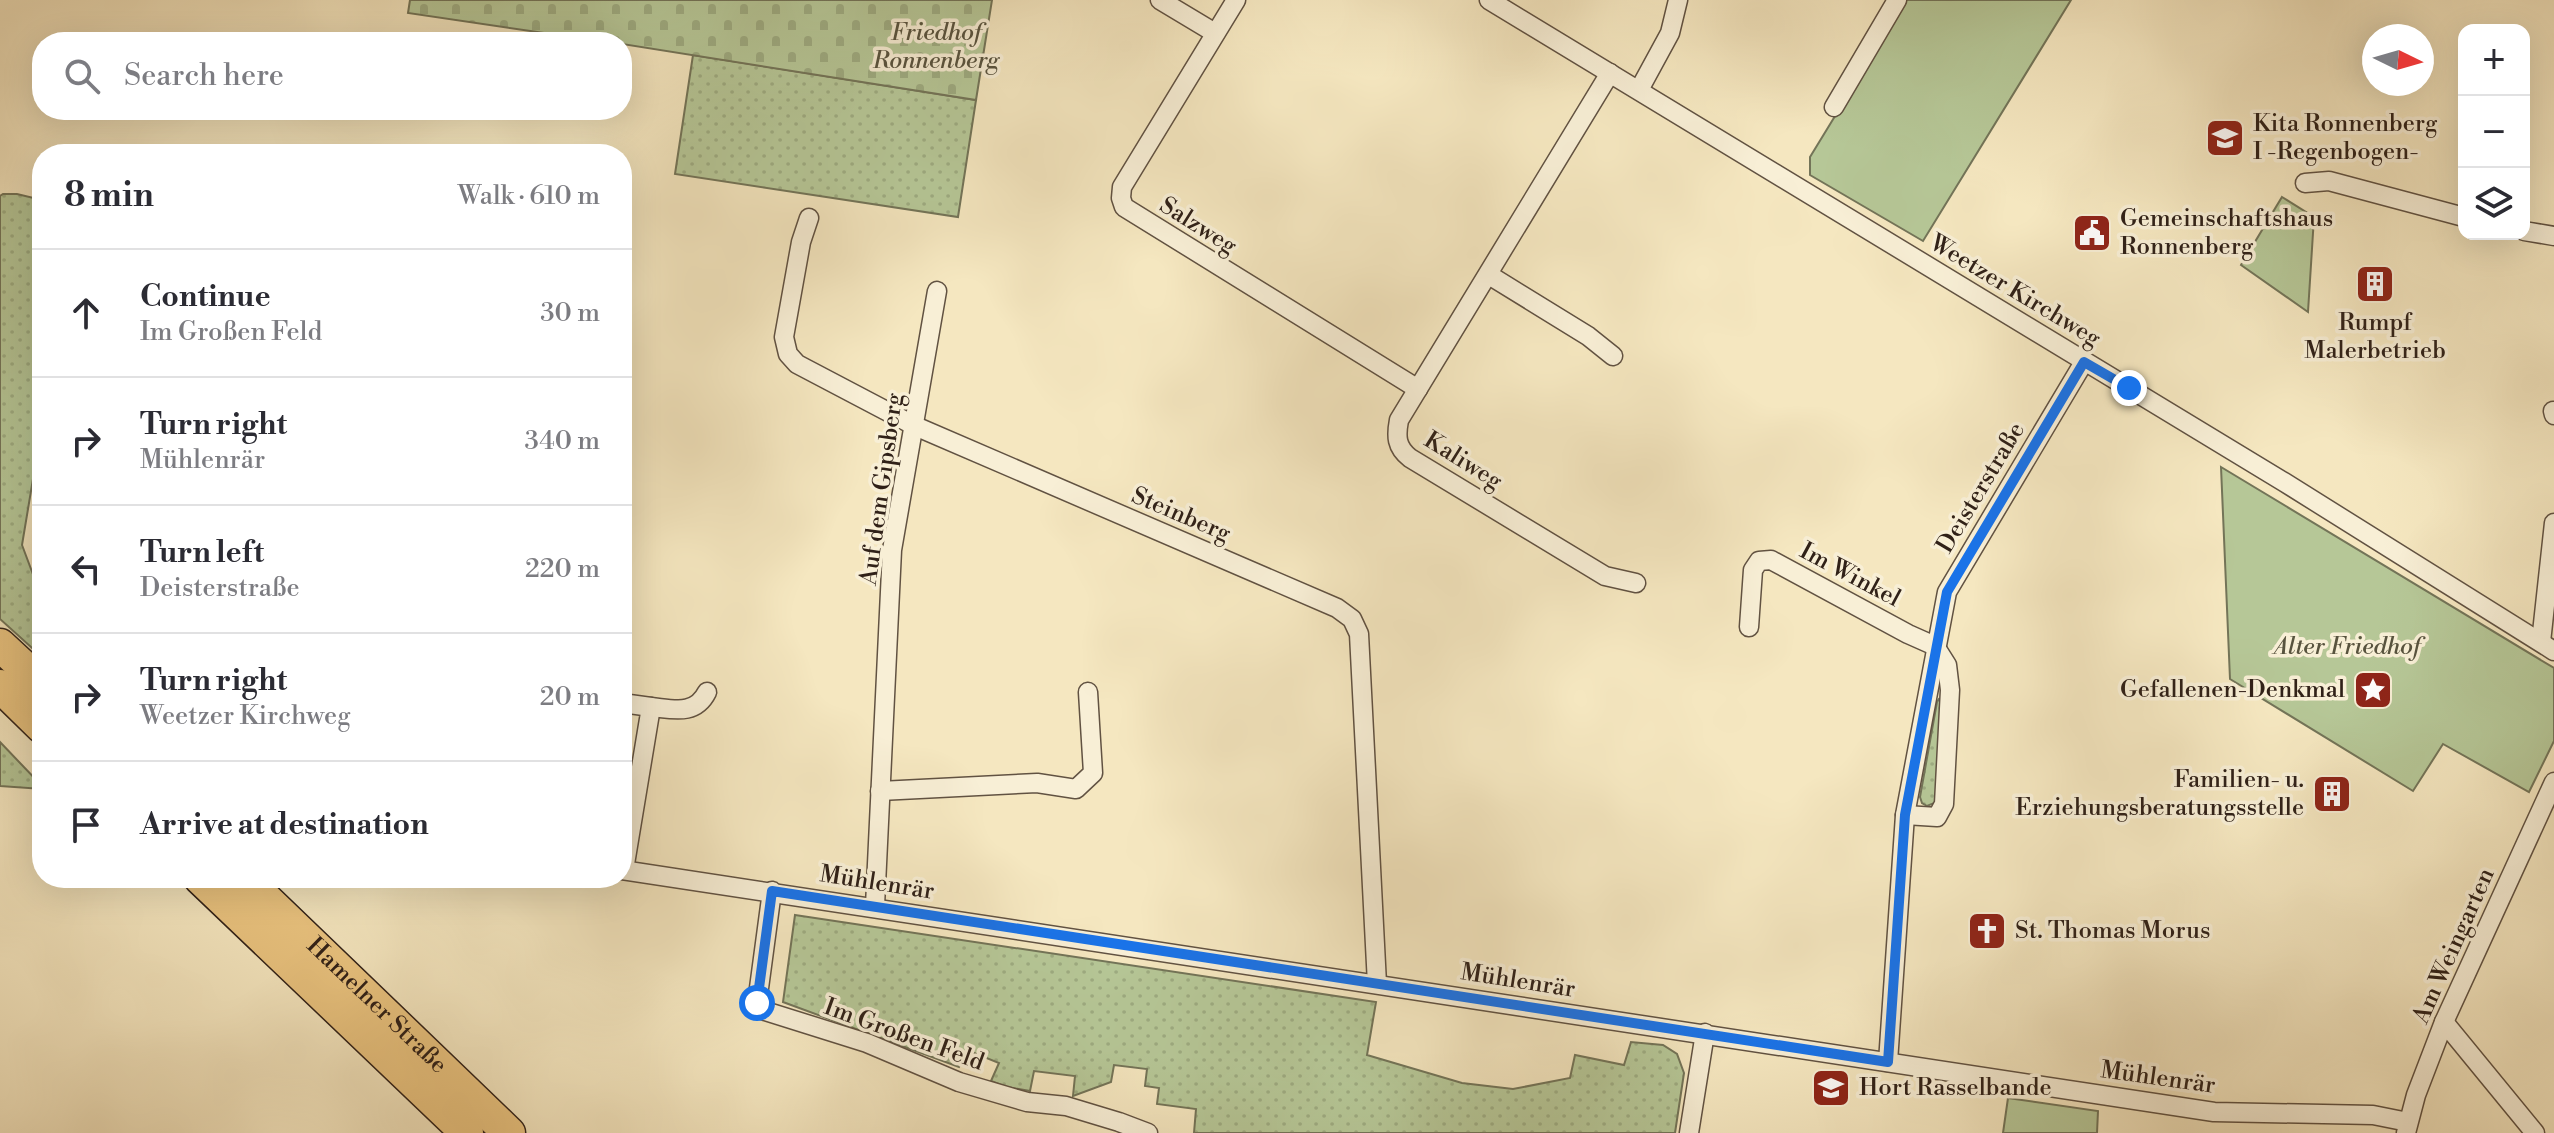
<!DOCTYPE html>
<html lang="en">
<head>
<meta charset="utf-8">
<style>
	body { margin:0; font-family:"Libre Bodoni",serif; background:#f7f7f7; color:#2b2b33 }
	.controls { position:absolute; right:24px; top:24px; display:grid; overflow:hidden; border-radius:16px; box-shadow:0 8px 32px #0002 }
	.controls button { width:72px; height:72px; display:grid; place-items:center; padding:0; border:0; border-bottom:2px solid #e1e1e2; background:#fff; color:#2b2b33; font:40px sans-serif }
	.compass { position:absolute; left:2362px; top:24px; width:72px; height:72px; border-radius:50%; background:#fff; box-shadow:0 8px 32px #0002; rotate:95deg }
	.stop { position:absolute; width:24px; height:24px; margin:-18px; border:6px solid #1a73e8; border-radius:50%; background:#fff }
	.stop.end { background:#1a73e8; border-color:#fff; box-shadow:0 2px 8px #0008 }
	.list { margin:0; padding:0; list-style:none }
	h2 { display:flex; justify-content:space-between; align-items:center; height:104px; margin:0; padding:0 32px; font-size:34px }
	h2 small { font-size:26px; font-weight:400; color:#7c7c81 }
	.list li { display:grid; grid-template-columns:52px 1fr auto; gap:24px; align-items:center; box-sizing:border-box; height:128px; padding:0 32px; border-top:2px solid #e1e1e2 }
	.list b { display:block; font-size:30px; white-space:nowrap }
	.list p { margin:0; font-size:26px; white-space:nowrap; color:#7c7c81 }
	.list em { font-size:26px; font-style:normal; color:#7c7c81 }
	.icon { flex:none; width:44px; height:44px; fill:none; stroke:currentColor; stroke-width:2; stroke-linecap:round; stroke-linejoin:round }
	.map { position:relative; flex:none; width:2554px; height:1133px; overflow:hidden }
	.search { position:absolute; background:#fff; box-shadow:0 8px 32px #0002; left:32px; top:32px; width:600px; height:88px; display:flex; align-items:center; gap:20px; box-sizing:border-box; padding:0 28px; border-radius:32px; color:#7c7c81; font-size:30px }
	.panel { position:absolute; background:#fff; box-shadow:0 8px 32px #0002; left:32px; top:144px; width:600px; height:744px; border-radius:32px }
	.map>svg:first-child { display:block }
</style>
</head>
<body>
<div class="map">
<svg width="2554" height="1133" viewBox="0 0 2554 1133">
	<defs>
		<pattern id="grass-dots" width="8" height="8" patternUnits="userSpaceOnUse" patternTransform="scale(2)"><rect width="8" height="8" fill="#b6c797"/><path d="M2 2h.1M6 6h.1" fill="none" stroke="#9dab81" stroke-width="1.8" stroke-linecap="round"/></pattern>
		<pattern id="cemetery-stones" width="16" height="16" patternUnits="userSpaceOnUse" patternTransform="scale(2)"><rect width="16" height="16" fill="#b6c797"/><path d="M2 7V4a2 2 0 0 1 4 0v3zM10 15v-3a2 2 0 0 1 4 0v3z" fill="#9dab81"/></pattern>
	</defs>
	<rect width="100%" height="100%" fill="#f5e7c0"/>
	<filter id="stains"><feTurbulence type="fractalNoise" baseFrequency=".0025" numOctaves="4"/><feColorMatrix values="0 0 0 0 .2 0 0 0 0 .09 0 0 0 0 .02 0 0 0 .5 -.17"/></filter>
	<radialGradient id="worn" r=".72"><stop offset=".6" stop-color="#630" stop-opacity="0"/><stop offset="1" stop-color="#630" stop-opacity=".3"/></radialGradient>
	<!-- grass -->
	<g fill="url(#grass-dots)" stroke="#737458" stroke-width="2">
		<path d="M 693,55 L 976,100 L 958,217 L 675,174 Z"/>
		<path d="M 3,194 L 17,194 L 42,200 L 42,425 L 22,545 L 37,585 L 42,590 L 42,657 L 0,619 L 0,196 Z"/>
		<path d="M 1939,699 L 1943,700 L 1937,802 L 1927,806 L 1922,803 L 1920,797 L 1937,702 Z"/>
		<path d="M 0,742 L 42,786 L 42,789 L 0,786 Z"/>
		<path d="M 795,915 L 1376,1002 L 1367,1055 L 1462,1083 L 1513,1089 L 1570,1078 L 1575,1055 L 1624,1065 L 1631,1042 L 1663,1045 L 1677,1054 L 1684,1073 L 1675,1133 L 1194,1133 L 1196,1109 L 1157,1104 L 1159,1088 L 1145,1086 L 1147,1069 L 1114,1065 L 1111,1082 L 1073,1096 L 1075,1076 L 1034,1071 L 1030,1091 L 1007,1087 L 991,1081 L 999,1063 L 967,1050 L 959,1067 L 783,1002 Z"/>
	</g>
	<!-- cemetery -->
	<path fill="url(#cemetery-stones)" stroke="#737458" stroke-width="2" d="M 410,0 L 992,0 L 976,100 L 622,44 L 622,42 L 606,42 L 408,13 Z"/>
	<!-- park -->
	<g fill="#b6c797" stroke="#737458" stroke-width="2">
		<path d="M 1906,0 L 2071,0 L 1923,241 L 1810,175 L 1810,157 Z"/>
		<path d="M 2282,197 L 2314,217 L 2308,312 L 2241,265 Z"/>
		<path d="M 2221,467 L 2554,668 L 2554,741 L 2529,792 L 2443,744 L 2413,791 L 2230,679 Z"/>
		<path d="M 2008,1098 L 2098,1111 L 2097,1133 L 2003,1133 Z"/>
	</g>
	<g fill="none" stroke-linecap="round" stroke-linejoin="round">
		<!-- street casing -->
		<g stroke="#615242" stroke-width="21">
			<g id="street">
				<path d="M 1160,0 L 1215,33"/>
				<path d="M 1236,0 L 1122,187 L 1121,198 L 1124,207 L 1418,389"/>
				<path d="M 1489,0 L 2284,482 L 2554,651"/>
				<path d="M 1610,73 L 1399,420 C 1396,436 1396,447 1410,458 L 1605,576 L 1636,583"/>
				<path d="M 1639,90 L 1670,33 L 1678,0"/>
				<path d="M 1834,107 L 1897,0"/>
				<path d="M 2305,183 L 2329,181 L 2464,217"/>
				<path d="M 809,218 L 801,242 L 784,337 L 788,354 L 797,364 L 915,426 L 1337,608 L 1352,619 L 1359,634 L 1377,984"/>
				<path d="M 2524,231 L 2554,236"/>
				<path d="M 1489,275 L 1588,336 L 1613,356"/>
				<path d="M 2553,411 L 2554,415"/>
				<path d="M 1749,627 L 1753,570 L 1759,561 L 1771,560 L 1908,634 L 1935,646"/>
				<path d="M 2541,642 L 2554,523"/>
				<path d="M 622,703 L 651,707 L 624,870"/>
				<path d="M 651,707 C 673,709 695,716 707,692"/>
				<path d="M 880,791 L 1037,783 L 1076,789 L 1093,773 L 1088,692"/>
				<path d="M 1905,815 L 1937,817 L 1944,804 L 1950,690 L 1947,665 L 1935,646"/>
				<path d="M 622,870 L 2214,1112 L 2373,1115 L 2408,1122"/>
				<path d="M 772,891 L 757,1003 L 765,1011 L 867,1043 L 959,1082 L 1027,1102 L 1066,1106 L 1119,1122 L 1148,1133"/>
				<path d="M 875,906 L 892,550 L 937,291"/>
				<path d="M 2444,1022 L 2535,1133"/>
				<path d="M 1888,1062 L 1905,815 L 1947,592 L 2084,362"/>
				<path d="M 1689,1133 L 1705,1033"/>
				<path d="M 2406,1133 L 2416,1095 L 2444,1022 L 2554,782"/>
			</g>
		</g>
		<!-- highway casing -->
		<g stroke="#302118" stroke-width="35">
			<g id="highway">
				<path d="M 0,645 L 42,684"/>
				<path d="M 0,686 L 42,727"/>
				<path d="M 200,878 L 467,1133"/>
				<path id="s1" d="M 244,878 L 509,1133"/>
			</g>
		</g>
		<!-- street -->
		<use href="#street" stroke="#f8efd6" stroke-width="18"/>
		<!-- highway -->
		<use href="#highway" stroke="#eac480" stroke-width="32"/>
	</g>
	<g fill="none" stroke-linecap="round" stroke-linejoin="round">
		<!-- route -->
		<path stroke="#1a73e8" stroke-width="10" d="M 757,1003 L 772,891 L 1888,1062 L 1905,815 L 1947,592 L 2084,362 L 2129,388"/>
	</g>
	<!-- icons -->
	<defs>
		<g id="school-square" transform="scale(2)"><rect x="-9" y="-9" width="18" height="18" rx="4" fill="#8f2418" stroke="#f8efd6"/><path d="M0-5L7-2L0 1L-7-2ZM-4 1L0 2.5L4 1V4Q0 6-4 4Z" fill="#fff"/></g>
		<g id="civic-square" transform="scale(2)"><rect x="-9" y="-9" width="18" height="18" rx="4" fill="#8f2418" stroke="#f8efd6"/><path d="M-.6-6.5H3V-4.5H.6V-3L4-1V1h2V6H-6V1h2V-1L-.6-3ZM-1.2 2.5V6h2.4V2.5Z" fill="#fff"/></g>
		<g id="building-square" transform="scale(2)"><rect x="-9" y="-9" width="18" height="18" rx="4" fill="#8f2418" stroke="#f8efd6"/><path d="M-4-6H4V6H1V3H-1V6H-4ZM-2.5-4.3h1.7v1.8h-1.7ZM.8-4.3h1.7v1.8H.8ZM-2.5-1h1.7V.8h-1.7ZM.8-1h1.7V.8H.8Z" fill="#fff"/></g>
		<g id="sight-square" transform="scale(2)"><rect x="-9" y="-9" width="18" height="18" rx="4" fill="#8f2418" stroke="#f8efd6"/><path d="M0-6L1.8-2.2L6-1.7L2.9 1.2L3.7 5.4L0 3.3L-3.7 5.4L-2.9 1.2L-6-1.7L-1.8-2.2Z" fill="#fff"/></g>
		<g id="church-square" transform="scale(2)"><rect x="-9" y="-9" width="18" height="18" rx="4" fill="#8f2418" stroke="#f8efd6"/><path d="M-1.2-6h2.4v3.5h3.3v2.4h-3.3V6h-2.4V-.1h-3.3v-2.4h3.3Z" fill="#fff"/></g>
	</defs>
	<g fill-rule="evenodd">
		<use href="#school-square" x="2225" y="138"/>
		<use href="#civic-square" x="2092" y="233"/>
		<use href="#building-square" x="2375" y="284"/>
		<use href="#sight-square" x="2373" y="690"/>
		<use href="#building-square" x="2332" y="794"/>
		<use href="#church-square" x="1987" y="931"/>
		<use href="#school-square" x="1831" y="1088"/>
	</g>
	<g text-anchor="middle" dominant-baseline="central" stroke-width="7" stroke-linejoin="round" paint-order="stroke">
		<!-- park labels -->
		<g font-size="24" font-style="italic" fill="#58533e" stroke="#f8efd6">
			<text x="936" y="33">Friedhof<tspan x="936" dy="28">Ronnenberg</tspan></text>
			<text x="2347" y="647">Alter Friedhof</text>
		</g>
		<!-- poi labels -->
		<g font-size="24" fill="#302118" stroke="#f8efd6" text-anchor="start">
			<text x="2253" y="124">Kita Ronnenberg<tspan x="2253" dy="28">I -Regenbogen-</tspan></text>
			<text x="2120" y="219">Gemeinschaftshaus<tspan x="2120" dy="28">Ronnenberg</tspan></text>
			<text x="2375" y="323" text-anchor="middle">Rumpf<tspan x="2375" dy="28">Malerbetrieb</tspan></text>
			<text x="2345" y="690" text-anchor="end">Gefallenen-Denkmal</text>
			<text x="2304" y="780" text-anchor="end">Familien- u.<tspan x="2304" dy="28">Erziehungsberatungsstelle</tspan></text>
			<text x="2015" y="931">St. Thomas Morus</text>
			<text x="1859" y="1088">Hort Rasselbande</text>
		</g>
		<!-- street labels -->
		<g font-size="24" fill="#302118" stroke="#f8efd6">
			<text transform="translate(1198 226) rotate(32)">Salzweg</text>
			<text transform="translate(2015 291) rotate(31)">Weetzer Kirchweg</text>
			<text transform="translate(1463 461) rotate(32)">Kaliweg</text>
			<text transform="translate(1981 488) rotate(-59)">Deisterstraße</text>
			<text transform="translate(882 489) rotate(-82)">Auf dem Gipsberg</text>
			<text transform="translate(1181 515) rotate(23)">Steinberg</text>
			<text transform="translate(1850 575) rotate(28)">Im Winkel</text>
			<text transform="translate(877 883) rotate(9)">Mühlenrär</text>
			<text transform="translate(2454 946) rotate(-66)">Am Weingarten</text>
			<text transform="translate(1518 981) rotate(9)">Mühlenrär</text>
			<text stroke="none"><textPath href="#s1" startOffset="184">Hamelner Straße</textPath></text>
			<text transform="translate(904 1035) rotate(20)">Im Großen Feld</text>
			<text transform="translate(2158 1078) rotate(8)">Mühlenrär</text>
		</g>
	</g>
	<rect width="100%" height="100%" filter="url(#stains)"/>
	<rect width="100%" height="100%" fill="url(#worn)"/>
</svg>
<div class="controls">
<button>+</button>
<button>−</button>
<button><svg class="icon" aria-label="layers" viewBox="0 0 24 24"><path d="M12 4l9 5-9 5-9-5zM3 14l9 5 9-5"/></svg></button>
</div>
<svg class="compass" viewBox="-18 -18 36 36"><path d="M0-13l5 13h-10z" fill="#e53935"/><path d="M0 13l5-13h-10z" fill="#7c7c81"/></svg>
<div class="stop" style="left:757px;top:1003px"></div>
<div class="stop end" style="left:2129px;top:388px"></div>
<div class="search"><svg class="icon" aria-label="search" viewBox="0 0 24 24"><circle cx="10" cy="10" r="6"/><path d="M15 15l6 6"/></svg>Search here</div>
<section class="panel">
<h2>8 min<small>Walk · 610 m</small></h2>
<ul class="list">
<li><svg class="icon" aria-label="ahead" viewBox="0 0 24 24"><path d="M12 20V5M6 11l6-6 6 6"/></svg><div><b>Continue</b><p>Im Großen Feld</p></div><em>30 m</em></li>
<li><svg class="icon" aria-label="right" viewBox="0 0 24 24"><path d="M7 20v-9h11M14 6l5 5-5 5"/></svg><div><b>Turn right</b><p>Mühlenrär</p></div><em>340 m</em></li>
<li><svg class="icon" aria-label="left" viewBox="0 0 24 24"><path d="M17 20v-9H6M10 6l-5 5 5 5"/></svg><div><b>Turn left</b><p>Deisterstraße</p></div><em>220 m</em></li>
<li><svg class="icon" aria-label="right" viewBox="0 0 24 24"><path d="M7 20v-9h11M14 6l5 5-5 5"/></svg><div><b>Turn right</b><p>Weetzer Kirchweg</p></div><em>20 m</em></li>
<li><svg class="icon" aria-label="arrive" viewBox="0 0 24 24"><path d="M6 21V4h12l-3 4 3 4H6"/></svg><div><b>Arrive at destination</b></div></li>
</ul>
</section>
</div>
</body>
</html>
